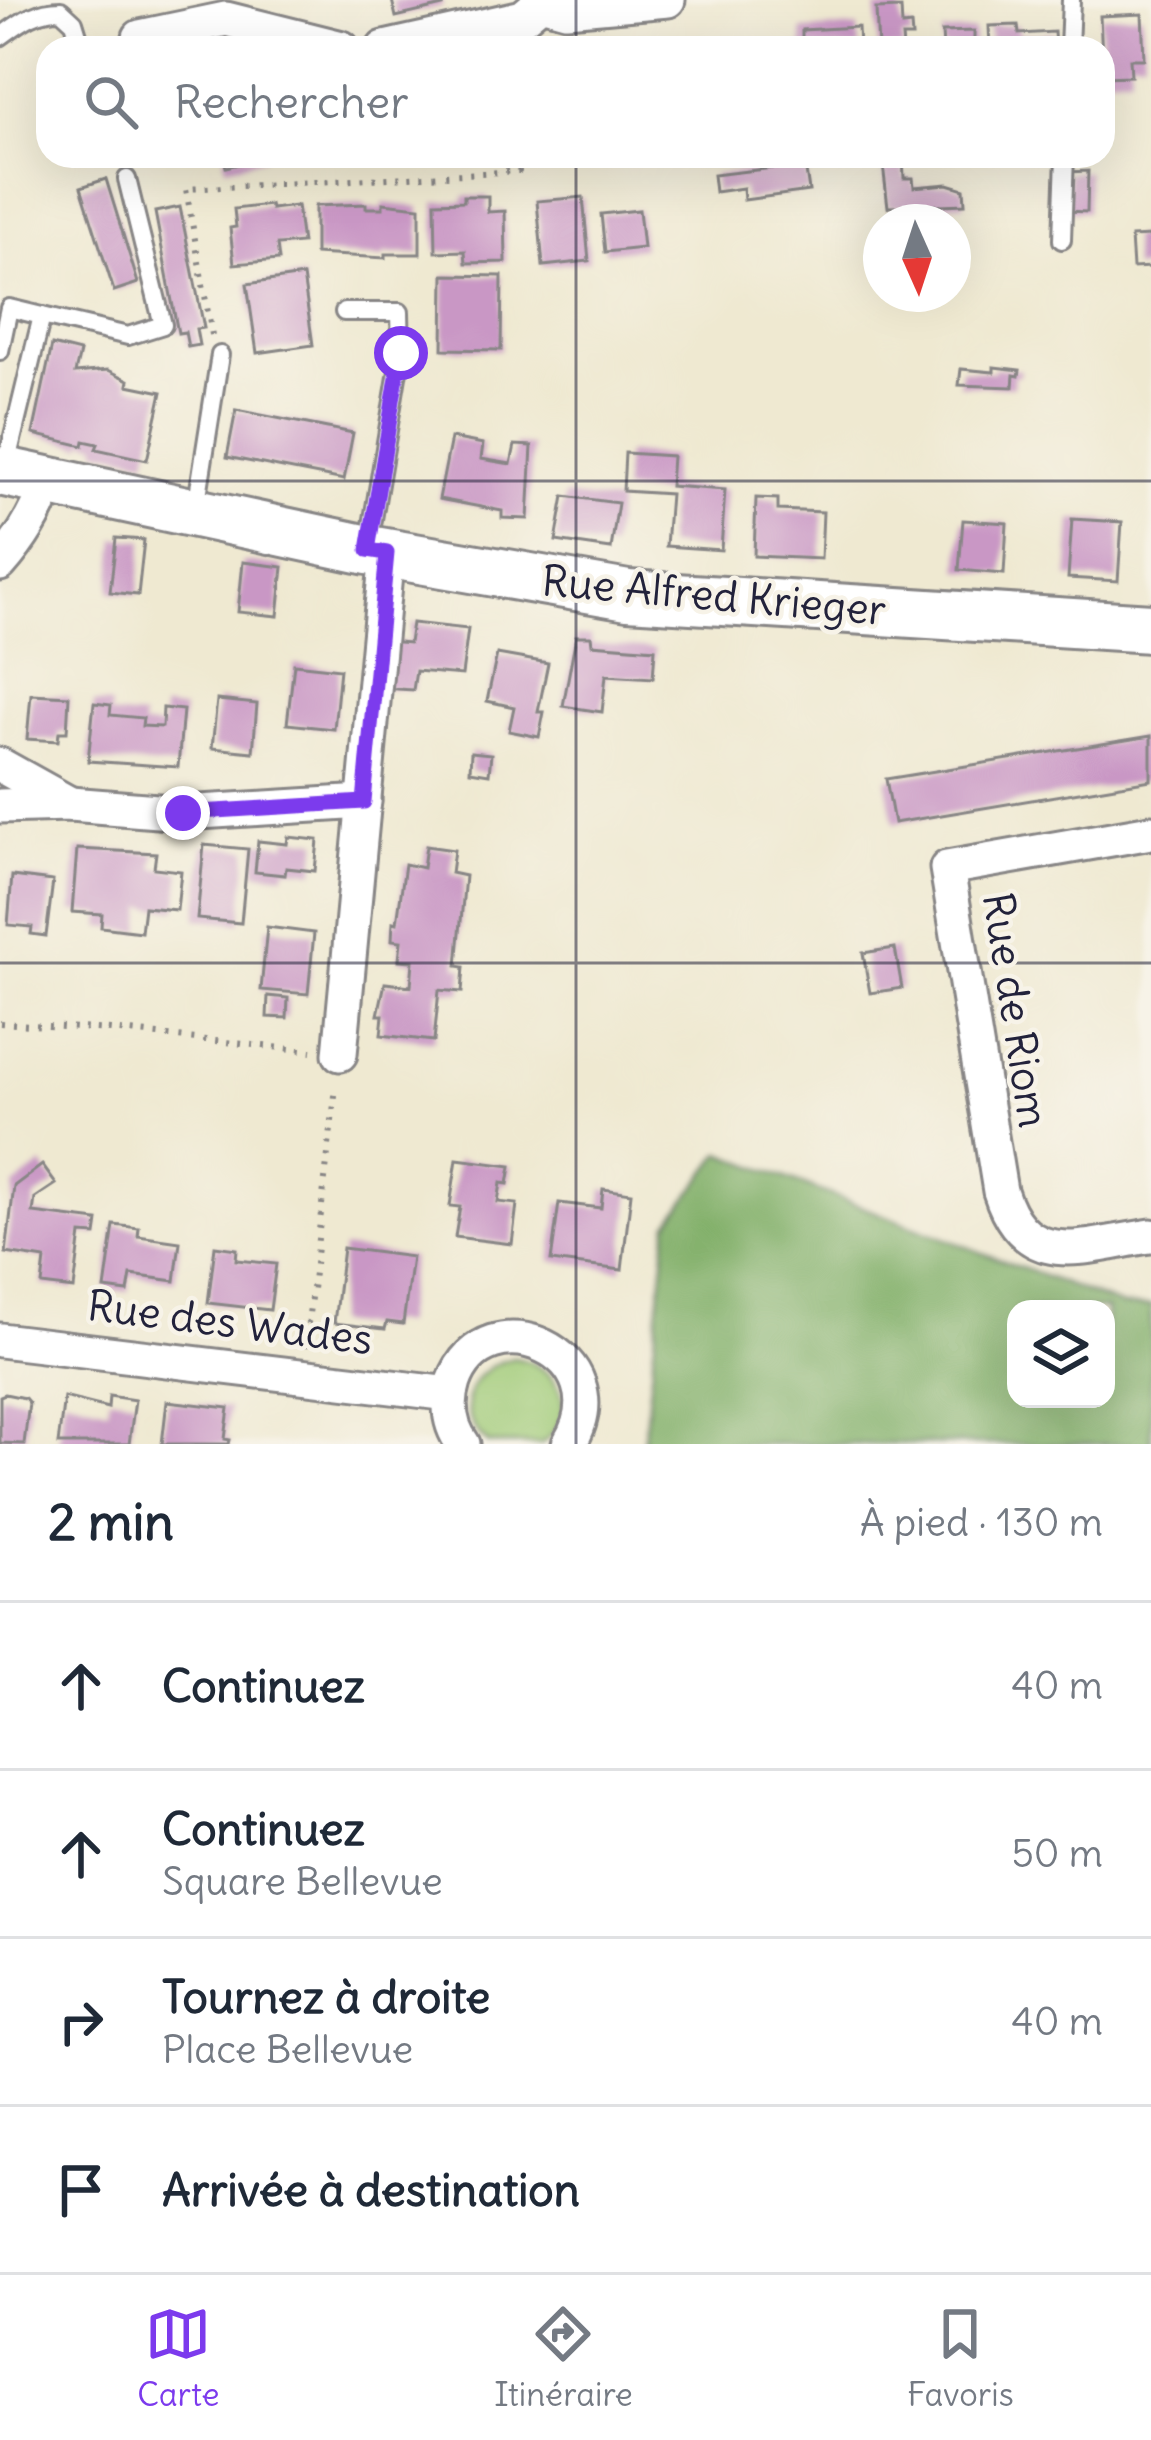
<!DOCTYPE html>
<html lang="fr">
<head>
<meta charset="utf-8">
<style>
	body { margin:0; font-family:Delius,sans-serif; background:#f2f2f3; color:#1f2937 }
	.controls { position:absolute; right:36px; bottom:36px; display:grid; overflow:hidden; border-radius:24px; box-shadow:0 12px 48px #0002 }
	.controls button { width:108px; height:108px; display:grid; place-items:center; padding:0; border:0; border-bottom:3px solid #e0e1e3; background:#fff; color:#1f2937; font:60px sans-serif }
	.compass { position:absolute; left:863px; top:204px; width:108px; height:108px; border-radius:50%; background:#fff; box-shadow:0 12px 48px #0002; rotate:177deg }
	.stop { position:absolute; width:36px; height:36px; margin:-27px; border:9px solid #7c3aed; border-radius:50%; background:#fff }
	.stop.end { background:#7c3aed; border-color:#fff; box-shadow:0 3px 12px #0008 }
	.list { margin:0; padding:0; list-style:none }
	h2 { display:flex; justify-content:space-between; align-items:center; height:156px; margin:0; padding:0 48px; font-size:51px }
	h2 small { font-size:39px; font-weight:400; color:#747a83 }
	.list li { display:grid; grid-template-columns:78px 1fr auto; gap:36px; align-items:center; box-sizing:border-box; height:168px; padding:0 48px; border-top:3px solid #e0e1e3 }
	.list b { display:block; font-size:45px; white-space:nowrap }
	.list p { margin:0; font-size:39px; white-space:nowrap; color:#747a83 }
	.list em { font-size:39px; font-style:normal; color:#747a83 }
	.icon { flex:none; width:66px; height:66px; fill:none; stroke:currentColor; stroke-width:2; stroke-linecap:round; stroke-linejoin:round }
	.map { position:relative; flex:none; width:1151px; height:1444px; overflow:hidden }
	.search { position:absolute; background:#fff; box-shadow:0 12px 48px #0002; left:36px; right:36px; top:36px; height:132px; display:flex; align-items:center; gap:30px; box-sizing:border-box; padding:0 42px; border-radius:36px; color:#747a83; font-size:45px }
	.sheet { height:828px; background:#fff }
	nav { display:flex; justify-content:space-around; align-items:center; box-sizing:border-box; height:168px; border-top:3px solid #e0e1e3; background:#fff; font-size:33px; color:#747a83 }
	nav a { display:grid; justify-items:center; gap:6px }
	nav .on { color:#7c3aed }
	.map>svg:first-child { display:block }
</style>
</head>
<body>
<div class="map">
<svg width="1151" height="1444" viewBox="0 0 1151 1444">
	<rect width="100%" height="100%" fill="#f7f3e8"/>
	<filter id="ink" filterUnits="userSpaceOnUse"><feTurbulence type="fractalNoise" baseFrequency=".00833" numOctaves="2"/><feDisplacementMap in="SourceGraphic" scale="24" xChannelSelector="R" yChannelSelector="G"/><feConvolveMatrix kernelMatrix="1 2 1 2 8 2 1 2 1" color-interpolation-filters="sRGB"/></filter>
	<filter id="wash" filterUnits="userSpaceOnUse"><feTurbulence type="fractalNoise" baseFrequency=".004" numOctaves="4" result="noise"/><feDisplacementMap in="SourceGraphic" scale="48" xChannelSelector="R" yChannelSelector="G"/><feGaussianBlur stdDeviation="2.7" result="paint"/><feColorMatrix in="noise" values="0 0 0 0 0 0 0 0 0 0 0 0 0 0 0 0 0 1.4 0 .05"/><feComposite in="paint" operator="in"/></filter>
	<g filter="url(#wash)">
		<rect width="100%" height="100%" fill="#efe9d1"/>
		<!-- green -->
		<path fill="#a0cb78" stroke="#61765a" stroke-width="3" d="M 514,1358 C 559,1365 584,1413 541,1444 L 489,1444 C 449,1412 469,1367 514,1358 Z"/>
		<!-- forest -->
		<path fill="#80af68" stroke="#516852" stroke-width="3" fill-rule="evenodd" d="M 721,1153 L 1122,1306 L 1151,1306 L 1151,1444 L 643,1444 L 668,1224 ZM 1016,1309 L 1106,1309 L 1106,1399 L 1016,1399 Z"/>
		<g id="blocks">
			<!-- building -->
			<g fill="#c997c5">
				<path d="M 392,0 L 441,0 L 443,6 L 396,17 Z"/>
				<path d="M 901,8 L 902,26 L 911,25 L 912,37 L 902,37 L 903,48 L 878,48 L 876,9 Z"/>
				<path d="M 1142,14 L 1144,59 L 1130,59 L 1131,76 L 1103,77 L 1100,16 Z"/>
				<path d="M 1018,25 L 1019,34 L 1054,32 L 1055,48 L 990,48 L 989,26 Z"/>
				<path d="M 858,27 L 859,48 L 802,48 L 802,30 Z"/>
				<path d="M 974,31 L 974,46 L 943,48 L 942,32 Z"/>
				<path d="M 223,156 L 266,156 L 266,158 L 226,167 Z"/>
				<path d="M 882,156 L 903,156 L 904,178 L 913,178 L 914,187 L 948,184 L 964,189 L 965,204 L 888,207 Z"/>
				<path d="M 784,157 L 785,166 L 805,164 L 809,191 L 744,200 L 743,188 L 715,192 L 713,175 L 774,168 L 773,159 Z"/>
				<path d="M 1088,171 L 1087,212 L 1067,211 L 1068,172 Z"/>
				<path d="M 106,179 L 138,283 L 114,291 L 81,187 Z"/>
				<path d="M 464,196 L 488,196 L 488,212 L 505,211 L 506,262 L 466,263 L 465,251 L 436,252 L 435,202 L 464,201 Z"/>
				<path d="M 583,197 L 589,261 L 543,266 L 537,201 Z"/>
				<path d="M 383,203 L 420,207 L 420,254 L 385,254 L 385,258 L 315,254 L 315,206 L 366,204 L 366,208 L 383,208 Z"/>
				<path d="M 270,205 L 271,209 L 297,206 L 302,243 L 277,245 L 279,260 L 234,264 L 230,228 L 236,227 L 234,209 Z"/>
				<path d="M 180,207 L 204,328 L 196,329 L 199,345 L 188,347 L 185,332 L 178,333 L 155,212 Z"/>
				<path d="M 639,210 L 643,248 L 605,252 L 601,214 Z"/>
				<path d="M 1151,236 L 1151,267 L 1133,268 L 1131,237 Z"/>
				<path d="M 444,275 L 502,276 L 501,350 L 443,349 Z"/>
				<path d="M 303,276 L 313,345 L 257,353 L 247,284 Z"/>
				<path d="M 52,345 L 80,352 L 75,373 L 108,370 L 129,380 L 128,385 L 162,392 L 147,460 L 96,449 L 98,444 L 84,441 L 83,446 L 33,434 Z"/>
				<path d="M 994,367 L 1020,370 L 1019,376 L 1014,375 L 1013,387 L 959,385 L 961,369 L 994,372 Z"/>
				<path d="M 236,410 L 353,433 L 344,480 L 227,457 Z"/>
				<path d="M 451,438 L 483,444 L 481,459 L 511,464 L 515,445 L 532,446 L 528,519 L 502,518 L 502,511 L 439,499 Z"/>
				<path d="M 625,453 L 672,456 L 670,486 L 725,490 L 721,550 L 666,546 L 670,494 L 623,491 Z"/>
				<path d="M 564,496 L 618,503 L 611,549 L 556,541 Z"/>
				<path d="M 756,498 L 778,499 L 778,510 L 823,512 L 821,559 L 754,556 Z"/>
				<path d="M 1072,519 L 1122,522 L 1118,581 L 1068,578 Z"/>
				<path d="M 963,520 L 1007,523 L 1004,574 L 959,570 Z"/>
				<path d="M 116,538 L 144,540 L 138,595 L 110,592 Z"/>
				<path d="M 243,562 L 283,567 L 278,616 L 238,612 Z"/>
				<path d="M 412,623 L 468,629 L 462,675 L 416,671 L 413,690 L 382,688 L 387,641 L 409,643 Z"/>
				<path d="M 576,636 L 591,636 L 592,644 L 655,649 L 653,678 L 606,675 L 602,712 L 563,706 Z"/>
				<path d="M 497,654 L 548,663 L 538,712 L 544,712 L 539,737 L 509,731 L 514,707 L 487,701 Z"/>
				<path d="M 294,664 L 340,669 L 334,729 L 287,724 Z"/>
				<path d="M 31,694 L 69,696 L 67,732 L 59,732 L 58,741 L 27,739 Z"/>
				<path d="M 217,700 L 257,704 L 253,752 L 212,748 Z"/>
				<path d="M 94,703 L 111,705 L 110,715 L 143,718 L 142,726 L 162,727 L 163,708 L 183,710 L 178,767 L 88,761 Z"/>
				<path d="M 1151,736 L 1151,780 L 894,823 L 886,779 Z"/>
				<path d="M 471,752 L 491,754 L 489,774 L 470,771 Z"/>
				<path d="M 288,837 L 318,840 L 315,871 L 286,868 L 285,875 L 255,872 L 258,841 L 287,844 Z"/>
				<path d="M 204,845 L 248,849 L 241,923 L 197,919 Z"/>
				<path d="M 426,846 L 454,850 L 451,873 L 465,876 L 457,966 L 464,967 L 462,992 L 439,990 L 434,1041 L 381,1035 L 383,1015 L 378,1015 L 385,983 L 411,986 L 413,961 L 399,960 L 401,941 L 392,940 L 393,922 L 397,923 L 405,864 L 423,868 Z"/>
				<path d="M 77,849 L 156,853 L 154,868 L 181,871 L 177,910 L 144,907 L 141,932 L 101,927 L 102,914 L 72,912 Z"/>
				<path d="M 12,876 L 53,881 L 46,936 L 31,934 L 32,927 L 8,925 Z"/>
				<path d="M 267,927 L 314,933 L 308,994 L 261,990 Z"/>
				<path d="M 895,948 L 902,988 L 870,993 L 863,953 Z"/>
				<path d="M 268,996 L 288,998 L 287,1018 L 267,1017 Z"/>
				<path d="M 457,1159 L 511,1166 L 508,1184 L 501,1183 L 498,1202 L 517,1204 L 512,1244 L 455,1237 L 460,1207 L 450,1206 Z"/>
				<path d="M 42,1165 L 56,1184 L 35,1198 L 33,1213 L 98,1221 L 96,1235 L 81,1234 L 74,1289 L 42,1285 L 45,1259 L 6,1253 L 14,1186 Z"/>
				<path d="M 603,1189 L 631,1193 L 622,1270 L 551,1261 L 559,1203 L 601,1208 Z"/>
				<path d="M 114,1225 L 139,1228 L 138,1236 L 180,1242 L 175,1281 L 131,1275 L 128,1292 L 105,1289 Z"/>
				<path d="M 215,1246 L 237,1249 L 236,1260 L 276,1264 L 270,1310 L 208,1303 Z"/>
				<path d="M 343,1248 L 412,1257 L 403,1324 L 387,1322 L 385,1329 L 334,1323 Z"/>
				<path d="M 5,1394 L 25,1398 L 29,1403 L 24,1444 L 0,1443 L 0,1396 Z"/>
				<path d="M 109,1396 L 135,1400 L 129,1444 L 58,1444 L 64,1397 L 108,1408 Z"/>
				<path d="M 167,1401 L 229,1408 L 225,1439 L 230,1440 L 229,1444 L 162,1444 Z"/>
			</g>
		</g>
	</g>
	<g filter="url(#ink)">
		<use href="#blocks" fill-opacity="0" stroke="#888686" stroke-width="3"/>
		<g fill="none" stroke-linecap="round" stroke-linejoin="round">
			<!-- lane casing -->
			<g stroke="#888686" stroke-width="22">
				<g id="lane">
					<path d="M 0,37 C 21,22 35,10 61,10 L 74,22 L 82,48"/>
					<path d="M 1069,48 L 1071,0"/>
					<path d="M 1062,240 L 1065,156"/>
					<path d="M 344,312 L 400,312 L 401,353 L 368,549"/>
					<path d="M 0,351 L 9,308 L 42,316"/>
					<path d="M 5,469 L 42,316 L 128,336 L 163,325 L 127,179"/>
					<path d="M 196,508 L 220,355"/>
				</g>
			</g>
			<!-- street casing -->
			<g stroke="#888686" stroke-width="39">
				<g id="street">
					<path d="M 140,37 L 226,19 L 342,48"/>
					<path d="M 384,48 L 523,17 L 541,2 L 566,9 L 668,0"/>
					<path d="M 0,564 C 21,540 39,513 48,481"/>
					<path d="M 0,765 L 70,804"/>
					<path d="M 0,806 L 70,804 L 183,813 L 364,802"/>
					<path d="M 1151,832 L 947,868 L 1000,1191 C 1026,1273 1084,1245 1151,1236"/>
					<path d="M 340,1054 L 387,553"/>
					<path d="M 0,1340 L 450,1394"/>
					<path d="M 463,1444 C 449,1425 447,1404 454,1382 C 485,1294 624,1354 569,1444"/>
				</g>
			</g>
			<!-- secondary casing -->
			<g stroke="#888686" stroke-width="54">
				<path id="secondary" d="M 0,471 L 368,550 L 628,595 L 1151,628"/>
			</g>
			<!-- path -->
			<g stroke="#888686" stroke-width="6" stroke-dasharray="3 9" stroke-linecap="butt">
				<path d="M 212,335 L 186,189 L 519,171 L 517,156"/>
				<path d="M 0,1023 L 110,1030 L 312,1051"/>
				<path d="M 305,1348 L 336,1087"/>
			</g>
			<!-- lane -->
			<use href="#lane" stroke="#fff" stroke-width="16"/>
			<!-- street -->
			<use href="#street" stroke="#fff" stroke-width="33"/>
			<!-- secondary -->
			<use href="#secondary" stroke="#fff" stroke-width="48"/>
		</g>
	</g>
	<g fill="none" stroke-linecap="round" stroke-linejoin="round" filter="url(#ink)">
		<!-- route -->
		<path stroke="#7c3aed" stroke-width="15" d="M 183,813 L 364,802 L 387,553 L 368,550 L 401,353"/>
	</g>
	<!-- grid -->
	<path fill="none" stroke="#22223b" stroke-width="3" stroke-opacity="0.55" d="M 576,0 L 576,48M 576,156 L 576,1444M 0,481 L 1151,481M 0,963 L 1151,963"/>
	<g text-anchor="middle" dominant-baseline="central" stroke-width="9" stroke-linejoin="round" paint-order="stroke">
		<!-- street labels -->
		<g font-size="42" fill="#22223b" stroke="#f7f3e8">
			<text transform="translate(714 595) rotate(5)">Rue Alfred Krieger</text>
			<text transform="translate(1016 1010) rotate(81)">Rue de Riom</text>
			<text transform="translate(230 1322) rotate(7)">Rue des Wades</text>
		</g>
	</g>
</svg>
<div class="controls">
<button><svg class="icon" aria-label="layers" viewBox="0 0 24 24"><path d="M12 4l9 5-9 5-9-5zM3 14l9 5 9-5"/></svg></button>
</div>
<svg class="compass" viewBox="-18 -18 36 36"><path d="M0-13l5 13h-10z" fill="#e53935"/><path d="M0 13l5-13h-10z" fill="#747a83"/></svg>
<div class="stop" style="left:401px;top:353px"></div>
<div class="stop end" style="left:183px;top:813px"></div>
<div class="search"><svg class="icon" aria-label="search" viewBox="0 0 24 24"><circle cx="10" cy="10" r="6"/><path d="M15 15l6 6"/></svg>Rechercher</div>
</div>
<section class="sheet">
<h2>2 min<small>À pied · 130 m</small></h2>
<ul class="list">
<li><svg class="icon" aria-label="ahead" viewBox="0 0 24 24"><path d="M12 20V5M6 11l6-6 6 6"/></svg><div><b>Continuez</b></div><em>40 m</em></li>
<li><svg class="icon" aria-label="ahead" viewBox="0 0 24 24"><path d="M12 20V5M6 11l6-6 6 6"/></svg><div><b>Continuez</b><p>Square Bellevue</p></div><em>50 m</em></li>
<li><svg class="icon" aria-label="right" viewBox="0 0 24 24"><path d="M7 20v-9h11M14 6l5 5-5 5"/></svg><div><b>Tournez à droite</b><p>Place Bellevue</p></div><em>40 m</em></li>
<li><svg class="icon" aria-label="arrive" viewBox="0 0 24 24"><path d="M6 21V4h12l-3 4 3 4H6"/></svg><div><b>Arrivée à destination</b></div></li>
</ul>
</section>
<nav>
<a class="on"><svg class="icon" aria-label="map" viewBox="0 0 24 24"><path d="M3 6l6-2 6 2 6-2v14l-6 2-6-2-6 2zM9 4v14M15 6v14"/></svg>Carte</a>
<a><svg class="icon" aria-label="directions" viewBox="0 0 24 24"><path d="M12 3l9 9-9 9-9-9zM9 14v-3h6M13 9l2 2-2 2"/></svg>Itinéraire</a>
<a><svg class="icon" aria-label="saved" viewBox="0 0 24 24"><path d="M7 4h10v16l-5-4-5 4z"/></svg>Favoris</a>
</nav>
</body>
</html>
